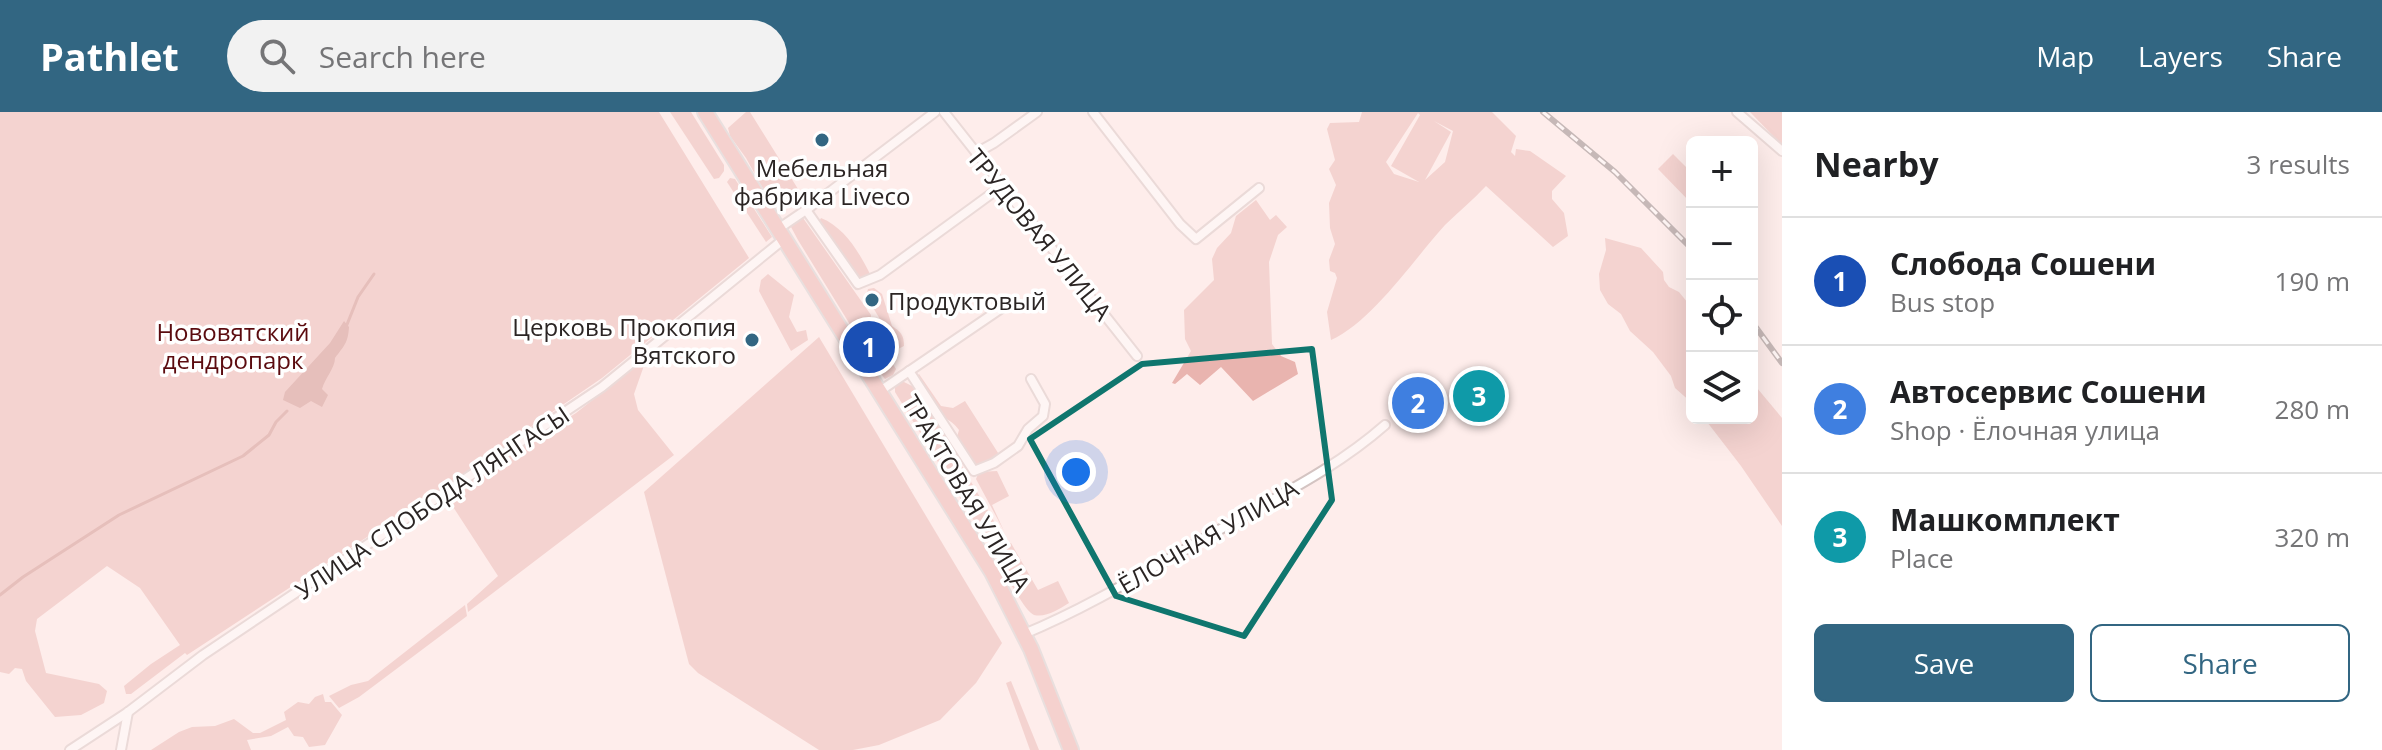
<!DOCTYPE html>
<html lang="en">
<head>
<meta charset="utf-8">
<style>
	body { margin:0; font-family:"Open Sans",sans-serif; background:#f2f2f2; color:#202124 }
	.controls { position:absolute; right:24px; top:24px; display:grid; overflow:hidden; border-radius:12px; box-shadow:0 8px 32px #0002 }
	.controls button { width:72px; height:72px; display:grid; place-items:center; padding:0; border:0; border-bottom:2px solid #e0e0e0; background:#fff; color:#202124; font:40px sans-serif }
	.you { position:absolute; left:1076px; top:360px; width:28px; height:28px; margin:-20px; border:6px solid #fff; border-radius:50%; background:#1a73e8; box-shadow:0 0 0 12px #1a73e833 }
	.badge { display:grid; place-items:center; width:52px; height:52px; border-radius:50%; background:#326682; color:#fff; font-size:26px; font-weight:700 }
	.pin { position:absolute; translate:-50% -50%; border:4px solid #fff; box-shadow:0 2px 8px #0006 }
	.list { margin:0; padding:0; list-style:none }
	h2 { display:flex; justify-content:space-between; align-items:center; height:104px; margin:0; padding:0 32px; font-size:34px }
	h2 small { font-size:26px; font-weight:400; color:#757577 }
	.list li { display:grid; grid-template-columns:52px 1fr auto; gap:24px; align-items:center; box-sizing:border-box; height:128px; padding:0 32px; border-top:2px solid #e0e0e0 }
	.list b { display:block; font-size:30px; white-space:nowrap }
	.list p { margin:0; font-size:26px; white-space:nowrap; color:#757577 }
	.list em { font-size:26px; font-style:normal; color:#757577 }
	.actions { display:flex; gap:16px; padding:24px 32px }
	.actions a { flex:1; padding:18px 0; border:2px solid #326682; border-radius:12px; text-align:center; font-size:28px; color:#326682 }
	.actions .main { background:#326682; color:#fff }
	.icon { flex:none; width:44px; height:44px; fill:none; stroke:currentColor; stroke-width:2; stroke-linecap:round; stroke-linejoin:round }
	.map { position:relative; flex:none; width:1782px; height:638px; overflow:hidden }
	header { display:flex; align-items:center; gap:48px; box-sizing:border-box; height:112px; padding:0 40px; background:#326682; color:#fff }
	header strong { font-size:38px }
	nav { display:flex; gap:44px; margin-inline-start:auto; font-size:28px }
	.search { width:560px; height:72px; background:#f2f2f2; display:flex; align-items:center; gap:20px; box-sizing:border-box; padding:0 28px; border-radius:44px; color:#757577; font-size:30px }
	main { display:flex }
	aside { flex:1; background:#fff }
	.map>svg:first-child { display:block }
</style>
</head>
<body>
<header>
<strong>Pathlet</strong>
<div class="search"><svg class="icon" aria-label="search" viewBox="0 0 24 24"><circle cx="10" cy="10" r="6"/><path d="M15 15l6 6"/></svg>Search here</div>
<nav><a>Map</a><a>Layers</a><a>Share</a></nav>
</header>
<main>
<div class="map">
<svg width="1782" height="638" viewBox="0 0 1782 638">
	<rect width="100%" height="100%" fill="#feedeb"/>
	<!-- green -->
	<g fill="#e9b4af" fill-rule="evenodd">
		<path d="M 0,0 L 659,0 L 749,146 L 602,266 L 504,333 L 596,272 L 558,300 L 187,543 L 185,541 L 131,582 L 126,582 L 124,574 L 151,552 L 180,533 L 140,476 L 107,454 L 37,507 L 35,519 L 46,561 L 99,572 L 107,579 L 104,591 L 81,603 L 55,605 L 26,569 L 22,557 L 15,556 L 9,562 L 0,560 Z"/>
		<path d="M 670,0 L 691,0 L 724,53 L 724,59 L 719,66 L 714,67 Z"/>
		<path d="M 746,0 L 750,0 L 798,77 L 779,93 L 771,91 L 746,46 L 730,24 L 728,16 Z"/>
		<path d="M 1362,0 L 1492,0 L 1516,24 L 1511,40 L 1515,44 L 1516,37 L 1530,39 L 1566,64 L 1552,79 L 1552,87 L 1564,101 L 1568,124 L 1553,135 L 1486,74 C 1473,88 1458,100 1445,113 C 1414,147 1372,210 1331,228 L 1327,200 L 1337,166 L 1335,161 L 1330,159 L 1329,148 L 1335,132 L 1330,116 L 1329,91 L 1336,73 L 1329,57 L 1335,48 L 1327,17 L 1330,11 L 1359,10 ZM 1418,1 L 1420,3 L 1391,54 L 1419,70 L 1394,62 L 1386,50 ZM 1434,9 L 1453,19 L 1445,50 L 1425,68 L 1451,20 Z"/>
		<path d="M 1750,0 L 1782,0 L 1782,33 Z"/>
		<path d="M 1673,42 L 1692,61 L 1692,92 L 1658,57 Z"/>
		<path d="M 730,66 L 735,67 L 772,125 L 766,130 L 727,70 Z"/>
		<path d="M 1256,88 L 1270,108 L 1276,103 L 1287,115 L 1278,123 L 1269,150 L 1272,232 L 1281,244 L 1295,250 L 1298,262 L 1253,289 L 1221,255 L 1200,273 L 1187,262 L 1175,272 L 1172,271 L 1191,239 L 1185,227 L 1184,198 L 1214,168 L 1212,147 L 1217,136 L 1231,121 L 1236,104 Z"/>
		<path d="M 803,106 L 871,203 C 868,227 885,238 896,257 L 893,263 L 885,267 L 873,251 L 876,236 L 866,220 L 854,219 L 798,128 L 791,115 Z"/>
		<path d="M 821,106 C 844,115 859,140 870,162 L 858,167 L 850,158 L 843,142 L 834,136 L 817,113 Z"/>
		<path d="M 1605,126 L 1641,136 L 1663,160 L 1664,168 L 1669,175 L 1679,180 L 1692,196 L 1692,291 L 1675,276 L 1671,264 L 1653,240 L 1630,219 L 1621,202 L 1608,192 L 1600,178 L 1599,162 L 1606,138 Z"/>
		<path d="M 768,162 L 794,183 L 789,205 L 797,220 L 806,218 L 808,228 L 791,239 L 759,179 L 761,168 Z"/>
		<path d="M 874,176 L 882,182 L 892,214 C 901,220 904,223 904,234 L 898,237 L 866,184 L 868,177 Z"/>
		<path d="M 819,225 L 1002,531 L 976,571 L 940,608 L 879,633 L 853,638 L 819,638 L 698,561 L 689,552 L 644,380 Z"/>
		<path d="M 647,245 L 634,282 L 638,298 L 674,343 L 468,500 L 467,492 L 498,464 L 446,384 L 576,301 Z"/>
		<path d="M 919,262 L 941,294 L 953,296 L 965,289 L 1000,344 L 980,355 L 972,351 L 957,325 L 959,318 C 954,311 951,310 944,305 C 932,296 924,277 916,265 Z"/>
		<path d="M 902,269 L 912,274 L 923,287 L 999,418 L 992,431 L 981,420 L 895,280 L 895,274 Z"/>
		<path d="M 1752,270 L 1782,306 L 1782,414 L 1741,354 L 1704,306 L 1752,306 Z"/>
		<path d="M 997,359 L 1009,384 L 992,393 L 1004,419 L 976,367 L 979,360 Z"/>
		<path d="M 1011,431 L 1038,478 L 1058,469 L 1069,491 C 1059,497 1046,506 1034,503 C 1026,501 1003,460 1001,451 C 999,444 1002,439 1005,433 Z"/>
		<path d="M 465,493 L 467,504 L 359,585 L 339,596 L 329,584 L 351,573 L 368,569 Z"/>
		<path d="M 1011,569 L 1039,638 L 1030,638 L 1006,571 Z"/>
		<path d="M 323,582 L 325,590 L 331,590 L 342,603 L 325,633 L 309,635 L 303,625 L 294,624 L 288,615 L 271,624 L 247,628 L 251,638 L 151,638 L 179,620 L 192,615 L 215,614 L 234,607 L 253,621 L 260,621 L 286,608 L 284,600 L 298,590 L 309,592 L 315,585 Z"/>
	</g>
	<!-- water -->
	<path fill="#c98781" d="M 344,209 L 349,215 C 348,231 344,234 335,246 C 335,256 325,266 322,277 L 328,283 L 322,295 L 311,289 L 300,296 L 283,288 L 285,280 L 330,231 Z"/>
	<g fill="none" stroke-linecap="round" stroke-linejoin="round">
		<!-- stream -->
		<g stroke="#c98781" stroke-width="3">
			<path d="M 346,215 L 358,185 L 374,162"/>
			<path d="M 0,483 L 23,465 L 119,403 L 243,344 L 269,323 L 276,310 L 287,299"/>
		</g>
		<!-- street casing -->
		<g stroke="#d4c4c2" stroke-width="12">
			<g id="street">
				<path d="M 944,0 L 1137,244"/>
				<path d="M 1093,0 L 1180,112 L 1196,127 L 1259,76"/>
				<path d="M 1737,0 L 1782,39"/>
				<path d="M 976,41 L 994,31 L 1037,0"/>
				<path d="M 806,98 L 935,0"/>
				<path d="M 778,117 L 806,98 L 858,172 L 880,163 L 1002,74"/>
				<path d="M 909,259 L 974,359 L 994,351 L 1018,334 L 1028,317 L 1043,304 L 1045,292 L 1031,267"/>
				<path d="M 880,279 L 1012,189"/>
				<path d="M 1024,522 C 1092,494 1155,454 1219,418 C 1276,385 1335,357 1385,313"/>
				<path d="M 70,638 L 128,600 L 203,543 L 602,275 L 784,127"/>
				<path d="M 121,638 L 128,600"/>
			</g>
		</g>
		<!-- primary casing -->
		<g stroke="#d0cfcf" stroke-width="18">
			<path id="primary" d="M 705,0 L 992,460 L 1031,537 L 1071,638"/>
		</g>
		<!-- street -->
		<use href="#street" stroke="#fff" stroke-width="8"/>
		<!-- primary -->
		<use href="#primary" stroke="#ebafaa" stroke-width="14"/>
		<!-- rail casing -->
		<g stroke="#847978" stroke-width="6">
			<g id="rail">
				<path d="M 1543,0 L 1615,60 L 1692,137"/>
				<path d="M 1752,210 L 1782,251"/>
			</g>
		</g>
		<!-- rail -->
		<use href="#rail" stroke="#fff" stroke-width="3" stroke-dasharray="9" stroke-linecap="butt"/>
	</g>
	<!-- marked area -->
	<path d="M0 0H1782V638H0ZM 1312,237 L 1332,388 L 1244,524 L 1116,484 L 1030,327 L 1142,252 Z" fill="#feedeb" fill-opacity=".55" fill-rule="evenodd"/>
	<path fill="none" stroke="#0f766e" stroke-width="6" stroke-linejoin="round" d="M 1312,237 L 1332,388 L 1244,524 L 1116,484 L 1030,327 L 1142,252 Z"/>
	<!-- markers -->
	<g fill="#326682" stroke="#fff" stroke-width="3">
		<circle cx="822" cy="28" r="8"/>
		<circle cx="872" cy="188" r="8"/>
		<circle cx="752" cy="228" r="8"/>
	</g>
	<g text-anchor="middle" dominant-baseline="central" stroke-width="7" stroke-linejoin="round" paint-order="stroke">
		<!-- poi labels -->
		<g font-size="24" fill="#2b2524" stroke="#fff">
			<text x="822" y="55">Мебельная<tspan x="822" dy="28">фабрика Liveco</tspan></text>
			<text x="888" y="188" text-anchor="start">Продуктовый</text>
			<text x="736" y="214" text-anchor="end">Церковь Прокопия<tspan x="736" dy="28">Вятского</tspan></text>
		</g>
		<!-- street labels -->
		<g font-size="24" fill="#2b2524" stroke="#fff">
			<text transform="translate(1040 122) rotate(51)">ТРУДОВАЯ УЛИЦА</text>
			<text transform="translate(967 381) rotate(59)">ТРАКТОВАЯ УЛИЦА</text>
			<text transform="translate(432 390) rotate(-34)">УЛИЦА СЛОБОДА ЛЯНГАСЫ</text>
			<text transform="translate(1208 424) rotate(-30)">ЁЛОЧНАЯ УЛИЦА</text>
		</g>
		<!-- park labels -->
		<g font-size="24" fill="#5b0b0f" stroke="#fff">
			<text x="233" y="219">Нововятский<tspan x="233" dy="28">дендропарк</tspan></text>
		</g>
	</g>
</svg>
<div class="controls">
<button>+</button>
<button>−</button>
<button><svg class="icon" aria-label="locate" viewBox="0 0 24 24"><circle cx="12" cy="12" r="6"/><path d="M12 2v4M12 18v4M2 12h4M18 12h4"/></svg></button>
<button><svg class="icon" aria-label="layers" viewBox="0 0 24 24"><path d="M12 4l9 5-9 5-9-5zM3 14l9 5 9-5"/></svg></button>
</div>
<div class="you"></div>
<div class="pin badge" style="left:869px;top:235px;background:#1a4fb4">1</div>
<div class="pin badge" style="left:1418px;top:291px;background:#3f7fe0">2</div>
<div class="pin badge" style="left:1479px;top:284px;background:#0f9aa8">3</div>
</div>
<aside>
<h2>Nearby<small>3 results</small></h2>
<ul class="list">
<li><span class="badge" style="background:#1a4fb4">1</span><div><b>Слобода Сошени</b><p>Bus stop</p></div><em>190 m</em></li>
<li><span class="badge" style="background:#3f7fe0">2</span><div><b>Автосервис Сошени</b><p>Shop · Ёлочная улица</p></div><em>280 m</em></li>
<li><span class="badge" style="background:#0f9aa8">3</span><div><b>Машкомплект</b><p>Place</p></div><em>320 m</em></li>
</ul>
<div class="actions"><a class="main">Save</a><a>Share</a></div>
</aside>
</main>
</body>
</html>
